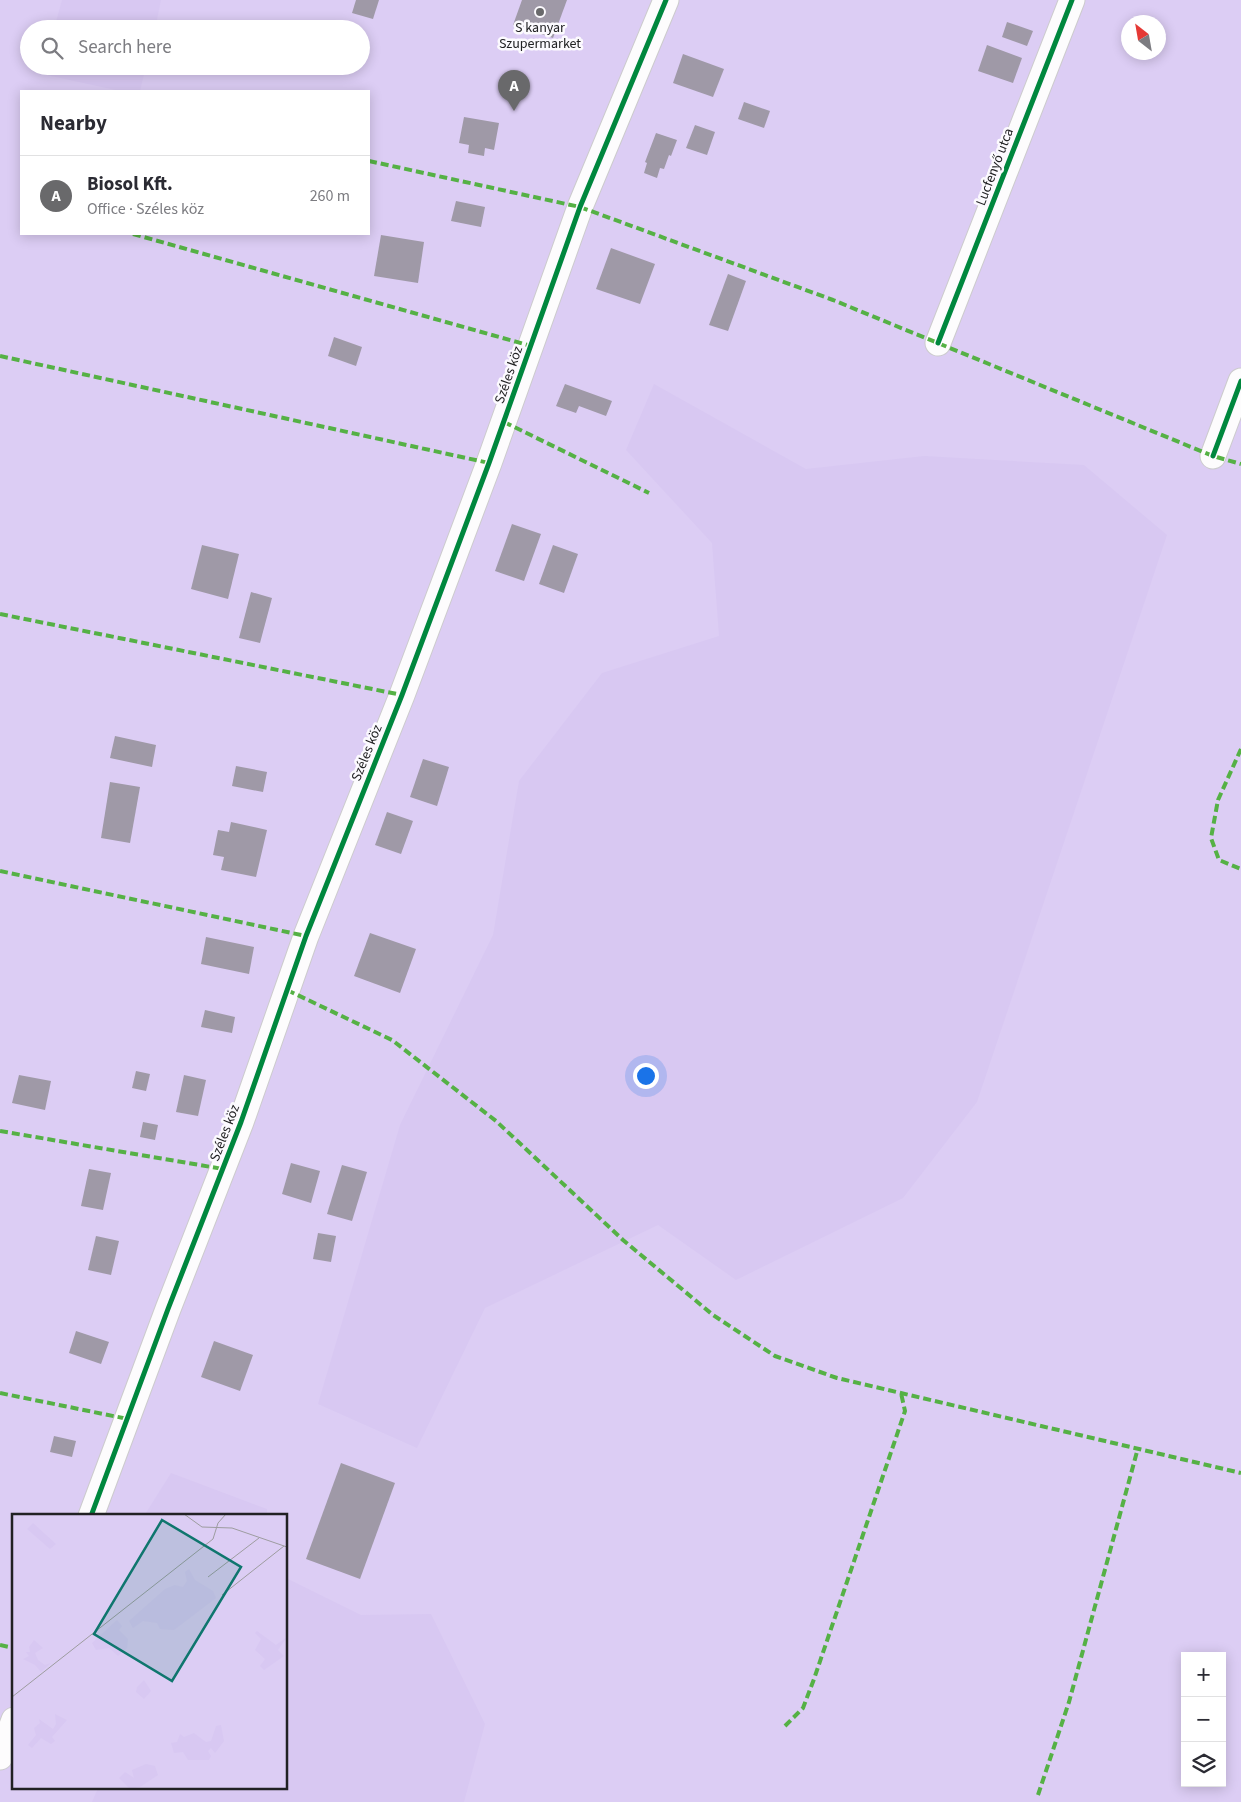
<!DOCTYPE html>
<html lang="en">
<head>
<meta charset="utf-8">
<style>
	body { margin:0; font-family:"Source Sans 3",sans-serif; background:#f7f7f7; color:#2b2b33 }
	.controls { position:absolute; right:15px; bottom:15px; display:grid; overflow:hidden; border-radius:0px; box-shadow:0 2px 12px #0003 }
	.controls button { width:45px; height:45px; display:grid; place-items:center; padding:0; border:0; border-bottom:1px solid #e1e1e2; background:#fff; color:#2b2b33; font:25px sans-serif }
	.compass { position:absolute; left:1121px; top:15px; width:45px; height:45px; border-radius:50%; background:#fff; box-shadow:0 2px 12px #0003; rotate:329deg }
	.you { position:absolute; left:645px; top:1075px; width:18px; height:18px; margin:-12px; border:4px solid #fff; border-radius:50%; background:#1a73e8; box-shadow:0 0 0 8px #1a73e833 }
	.badge { display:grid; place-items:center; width:32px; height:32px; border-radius:50%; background:#69696b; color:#fff; font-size:16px; font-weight:700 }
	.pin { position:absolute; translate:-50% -41px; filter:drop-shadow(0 1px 2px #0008) }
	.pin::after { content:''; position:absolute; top:26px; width:18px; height:15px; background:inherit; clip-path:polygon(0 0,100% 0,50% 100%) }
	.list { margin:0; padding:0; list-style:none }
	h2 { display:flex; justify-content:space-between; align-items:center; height:65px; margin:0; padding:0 20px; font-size:21px }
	h2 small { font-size:16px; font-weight:400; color:#7c7c81 }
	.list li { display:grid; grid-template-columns:32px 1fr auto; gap:15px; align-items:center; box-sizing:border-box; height:80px; padding:0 20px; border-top:1px solid #e1e1e2 }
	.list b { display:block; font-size:19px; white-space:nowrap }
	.list p { margin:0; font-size:16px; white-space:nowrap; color:#7c7c81 }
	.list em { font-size:16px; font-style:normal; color:#7c7c81 }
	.icon { flex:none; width:28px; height:28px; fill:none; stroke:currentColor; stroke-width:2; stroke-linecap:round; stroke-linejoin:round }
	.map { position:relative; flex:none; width:1241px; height:1802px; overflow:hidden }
	.search { position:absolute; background:#fff; box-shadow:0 2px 12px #0003; left:20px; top:20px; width:350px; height:55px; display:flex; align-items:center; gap:12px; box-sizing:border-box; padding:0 18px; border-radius:28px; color:#7c7c81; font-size:19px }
	.panel { position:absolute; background:#fff; box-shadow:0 2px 12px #0003; left:20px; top:90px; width:350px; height:145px; border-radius:0px }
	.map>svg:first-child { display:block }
</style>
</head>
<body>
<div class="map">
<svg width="1241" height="1802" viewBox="0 0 1241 1802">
	<rect width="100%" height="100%" fill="#f0eef2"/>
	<!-- green -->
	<path fill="#dccdf4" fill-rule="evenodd" d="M 0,0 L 1241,0 L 1241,1802 L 0,1802 ZM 1128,22 L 1158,22 L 1158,52 L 1128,52 ZM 29,29 L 361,29 L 361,66 L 29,66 ZM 21,91 L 369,91 L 369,234 L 21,234 ZM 14,1516 L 286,1516 L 286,1788 L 14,1788 ZM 1185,1656 L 1222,1656 L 1222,1783 L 1185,1783 Z"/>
	<!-- forest -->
	<g fill="#d8c8f2">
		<path d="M 62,0 L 161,0 L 155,29 L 54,29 Z"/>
		<path d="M 44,66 L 146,66 L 140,91 L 120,91 L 42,74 Z"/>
		<path d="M 654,384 L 806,469 L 924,456 L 1084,465 L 1167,535 L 977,1102 L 903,1198 L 736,1280 L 658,1225 L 485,1308 L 417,1448 L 318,1404 L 400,1125 L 493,935 L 519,781 L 602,673 L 719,636 L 712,543 L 626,450 Z"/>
		<path d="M 171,1473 L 267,1509 L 267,1516 L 144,1516 Z"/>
		<path d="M 286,1578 L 361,1615 L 431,1614 L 485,1724 L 464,1802 L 92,1802 L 98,1788 L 286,1788 Z"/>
	</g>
	<!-- building -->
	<g fill="#9f99a7">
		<path d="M 356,0 L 379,0 L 373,19 L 352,13 Z"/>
		<path d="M 522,0 L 567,0 L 553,38 L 513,25 Z"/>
		<path d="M 1007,22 L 1033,31 L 1027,46 L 1002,37 Z"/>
		<path d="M 987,45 L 1022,58 L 1013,83 L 978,71 Z"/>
		<path d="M 683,54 L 724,69 L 713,97 L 673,83 Z"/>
		<path d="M 744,102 L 770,111 L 764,128 L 738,119 Z"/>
		<path d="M 464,117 L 499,123 L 494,150 L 485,148 L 484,156 L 468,153 L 469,145 L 459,143 Z"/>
		<path d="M 695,125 L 715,132 L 707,155 L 686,148 Z"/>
		<path d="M 656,133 L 677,140 L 671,156 L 669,155 L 664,169 L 660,168 L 657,178 L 644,173 L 647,163 L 645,162 Z"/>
		<path d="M 456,201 L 485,207 L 481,227 L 451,221 Z"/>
		<path d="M 381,235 L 424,242 L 418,283 L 374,276 Z"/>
		<path d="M 611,248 L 655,264 L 640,304 L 596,289 Z"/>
		<path d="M 728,274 L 746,281 L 728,331 L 709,325 Z"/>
		<path d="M 334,337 L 362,347 L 356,366 L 328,356 Z"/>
		<path d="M 565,384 L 612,401 L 606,416 L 579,406 L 576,413 L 556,406 Z"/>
		<path d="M 512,524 L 541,534 L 524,581 L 495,571 Z"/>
		<path d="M 202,545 L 239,554 L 228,599 L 191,589 Z"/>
		<path d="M 553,545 L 578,554 L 564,593 L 539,584 Z"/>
		<path d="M 251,592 L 272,598 L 260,643 L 239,638 Z"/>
		<path d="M 115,736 L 156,745 L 152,767 L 110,758 Z"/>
		<path d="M 423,759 L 449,767 L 437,806 L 410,797 Z"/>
		<path d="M 236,766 L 267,772 L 263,792 L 232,786 Z"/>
		<path d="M 110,782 L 140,787 L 130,843 L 101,838 Z"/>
		<path d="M 387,812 L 413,821 L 401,854 L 375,845 Z"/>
		<path d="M 231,822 L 267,830 L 256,877 L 221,870 L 224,857 L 213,855 L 218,830 L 229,832 Z"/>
		<path d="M 370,933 L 416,949 L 400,993 L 354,976 Z"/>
		<path d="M 206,937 L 254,947 L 249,974 L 201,964 Z"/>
		<path d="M 205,1010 L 235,1017 L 232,1033 L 201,1027 Z"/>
		<path d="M 136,1071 L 150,1074 L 146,1091 L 132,1088 Z"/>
		<path d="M 19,1075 L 51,1081 L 45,1110 L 12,1103 Z"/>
		<path d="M 184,1075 L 206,1080 L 198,1116 L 176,1112 Z"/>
		<path d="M 143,1122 L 158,1125 L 155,1140 L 140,1137 Z"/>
		<path d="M 291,1163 L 320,1171 L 311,1203 L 282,1194 Z"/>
		<path d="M 342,1165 L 367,1172 L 352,1221 L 327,1214 Z"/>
		<path d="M 89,1169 L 111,1173 L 103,1210 L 81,1206 Z"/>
		<path d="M 318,1233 L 336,1236 L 331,1262 L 313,1259 Z"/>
		<path d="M 96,1236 L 119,1241 L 111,1275 L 88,1270 Z"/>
		<path d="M 76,1331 L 109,1342 L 101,1364 L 69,1353 Z"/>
		<path d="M 214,1341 L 253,1355 L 240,1391 L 201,1377 Z"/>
		<path d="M 54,1436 L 76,1441 L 72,1457 L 50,1452 Z"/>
		<path d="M 341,1463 L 395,1483 L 360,1579 L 306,1559 Z"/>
	</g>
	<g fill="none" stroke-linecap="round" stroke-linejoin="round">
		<!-- street casing -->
		<g stroke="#cccbcd" stroke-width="27">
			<g id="street">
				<path d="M 938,343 L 1072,0"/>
				<path d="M 1213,456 L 1241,381"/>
				<path d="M 91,1516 L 168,1309 L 241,1122 L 306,936 L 402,695 L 489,463 L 580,207 L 666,0"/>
				<path d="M 0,1757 L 14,1720"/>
			</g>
		</g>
		<!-- street -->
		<use href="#street" stroke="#fdfcfd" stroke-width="25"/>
		<!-- quiet -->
		<g stroke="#55b145" stroke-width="4" stroke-dasharray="8 4" stroke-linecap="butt">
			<path d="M 369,161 L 580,207 L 833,300 L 1213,456 L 1241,464"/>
			<path d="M 133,234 L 531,346"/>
			<path d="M 0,356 L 489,463"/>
			<path d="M 504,422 L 649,493"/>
			<path d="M 0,614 L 402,695"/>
			<path d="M 1241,749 L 1218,800 L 1211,838 L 1219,860 L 1241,869"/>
			<path d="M 0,871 L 306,936"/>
			<path d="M 287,990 L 392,1040 L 496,1121 L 623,1240 L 713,1315 L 775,1356 L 837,1378 L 1241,1473"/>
			<path d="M 0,1131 L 223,1169"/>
			<path d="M 0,1393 L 128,1419"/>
			<path d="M 0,1645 L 14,1648"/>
			<path d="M 785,1726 L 803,1708 L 814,1679 L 905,1411 L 901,1393"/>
			<path d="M 1038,1795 L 1069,1702 L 1138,1448"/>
		</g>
		<!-- cycleway casing -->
		<g stroke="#fcfafe" stroke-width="8">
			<g id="cycleway">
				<path d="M 938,343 L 1072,0"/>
				<path d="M 1213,456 L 1241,381"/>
				<path d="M 91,1516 L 168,1309 L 241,1122 L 306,936 L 402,695 L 489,463 L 580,207 L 666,0"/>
			</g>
		</g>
		<!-- cycleway -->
		<use href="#cycleway" stroke="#00873e" stroke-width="5"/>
	</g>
	<!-- markers -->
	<circle fill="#69696b" stroke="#fcfafe" stroke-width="2" cx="540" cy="12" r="5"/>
	<g text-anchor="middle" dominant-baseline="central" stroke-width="5" stroke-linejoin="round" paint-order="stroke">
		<!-- poi labels -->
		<g font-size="14" fill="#212123" stroke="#fcfafe">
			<text x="540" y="28">S kanyar<tspan x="540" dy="16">Szupermarket</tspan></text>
		</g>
		<!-- street labels -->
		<g font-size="14" fill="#212123" stroke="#fcfafe">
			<text transform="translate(995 167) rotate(-69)">Lucfenyő utca</text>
			<text transform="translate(509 375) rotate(-71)">Széles köz</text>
			<text transform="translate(367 753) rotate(-68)">Széles köz</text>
			<text transform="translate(225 1133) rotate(-69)">Széles köz</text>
		</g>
	</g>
	<!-- overview -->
	<g transform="translate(12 1514)">
		<rect width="275" height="275" fill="#f0eef2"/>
		<path d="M 0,0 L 275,0 L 275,275 L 0,275 Z" fill="#dccdf4"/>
		<path d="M 21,9 L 44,30 L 38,35 L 15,15 ZM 177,55 L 183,66 L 201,77 L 204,84 L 162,116 L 148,115 L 145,109 L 131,107 L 121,114 L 117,107 L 153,75 L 163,71 L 171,73 L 175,67 L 173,58 ZM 105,106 L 110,112 L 107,116 L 116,125 L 115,134 L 106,142 L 97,134 L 84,136 L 80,129 ZM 245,117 L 264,131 L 275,123 L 266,136 L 272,142 L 252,156 L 248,152 L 253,145 L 243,136 L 249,125 L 243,119 ZM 22,126 L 31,134 L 23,139 L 26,146 L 33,151 L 39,149 L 29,158 L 23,151 L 11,145 L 17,142 L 14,138 L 18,138 L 17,133 ZM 132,166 L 139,177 L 132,185 L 124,178 L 125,173 ZM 43,200 L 55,206 L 40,223 L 43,227 L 39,230 L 29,224 L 20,234 L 16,231 L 24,221 L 22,214 L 28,209 L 27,205 L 41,215 L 44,210 ZM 209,211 L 212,227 L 203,239 L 199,234 L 196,237 L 199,242 L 197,246 L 176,246 L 171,238 L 162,239 L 159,229 L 165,228 L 168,220 L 172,223 L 182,219 L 194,228 L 199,227 L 204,212 ZM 134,250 L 143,252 L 146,261 L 128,273 L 118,275 L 107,264 L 113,258 L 122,264 L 120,256 Z" fill="#d8c8f2"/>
		<path fill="none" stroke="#9d9c9f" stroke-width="1" d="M 172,0 L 190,13 L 220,14 L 275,33M 196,63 L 247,24M 210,81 L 272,32M 0,183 L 201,25 L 206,9 L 214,0"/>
		<path fill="#0f766e" fill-opacity="0.15" stroke="#0f766e" stroke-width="2.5" d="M 150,6 L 229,53 L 160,167 L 82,120 Z"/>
		<rect width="275" height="275" fill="none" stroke="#212123" stroke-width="2.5"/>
	</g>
</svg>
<div class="controls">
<button>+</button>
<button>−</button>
<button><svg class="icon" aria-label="layers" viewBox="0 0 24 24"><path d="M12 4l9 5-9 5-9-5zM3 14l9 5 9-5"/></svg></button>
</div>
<svg class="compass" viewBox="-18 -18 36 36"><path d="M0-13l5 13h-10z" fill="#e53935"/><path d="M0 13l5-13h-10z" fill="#7c7c81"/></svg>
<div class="you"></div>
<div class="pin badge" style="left:514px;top:111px">A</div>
<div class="search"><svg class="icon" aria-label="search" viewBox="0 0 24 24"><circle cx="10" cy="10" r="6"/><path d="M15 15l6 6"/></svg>Search here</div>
<section class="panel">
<h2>Nearby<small></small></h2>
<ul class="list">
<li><span class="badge">A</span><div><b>Biosol Kft.</b><p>Office · Széles köz</p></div><em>260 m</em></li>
</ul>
</section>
</div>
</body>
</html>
